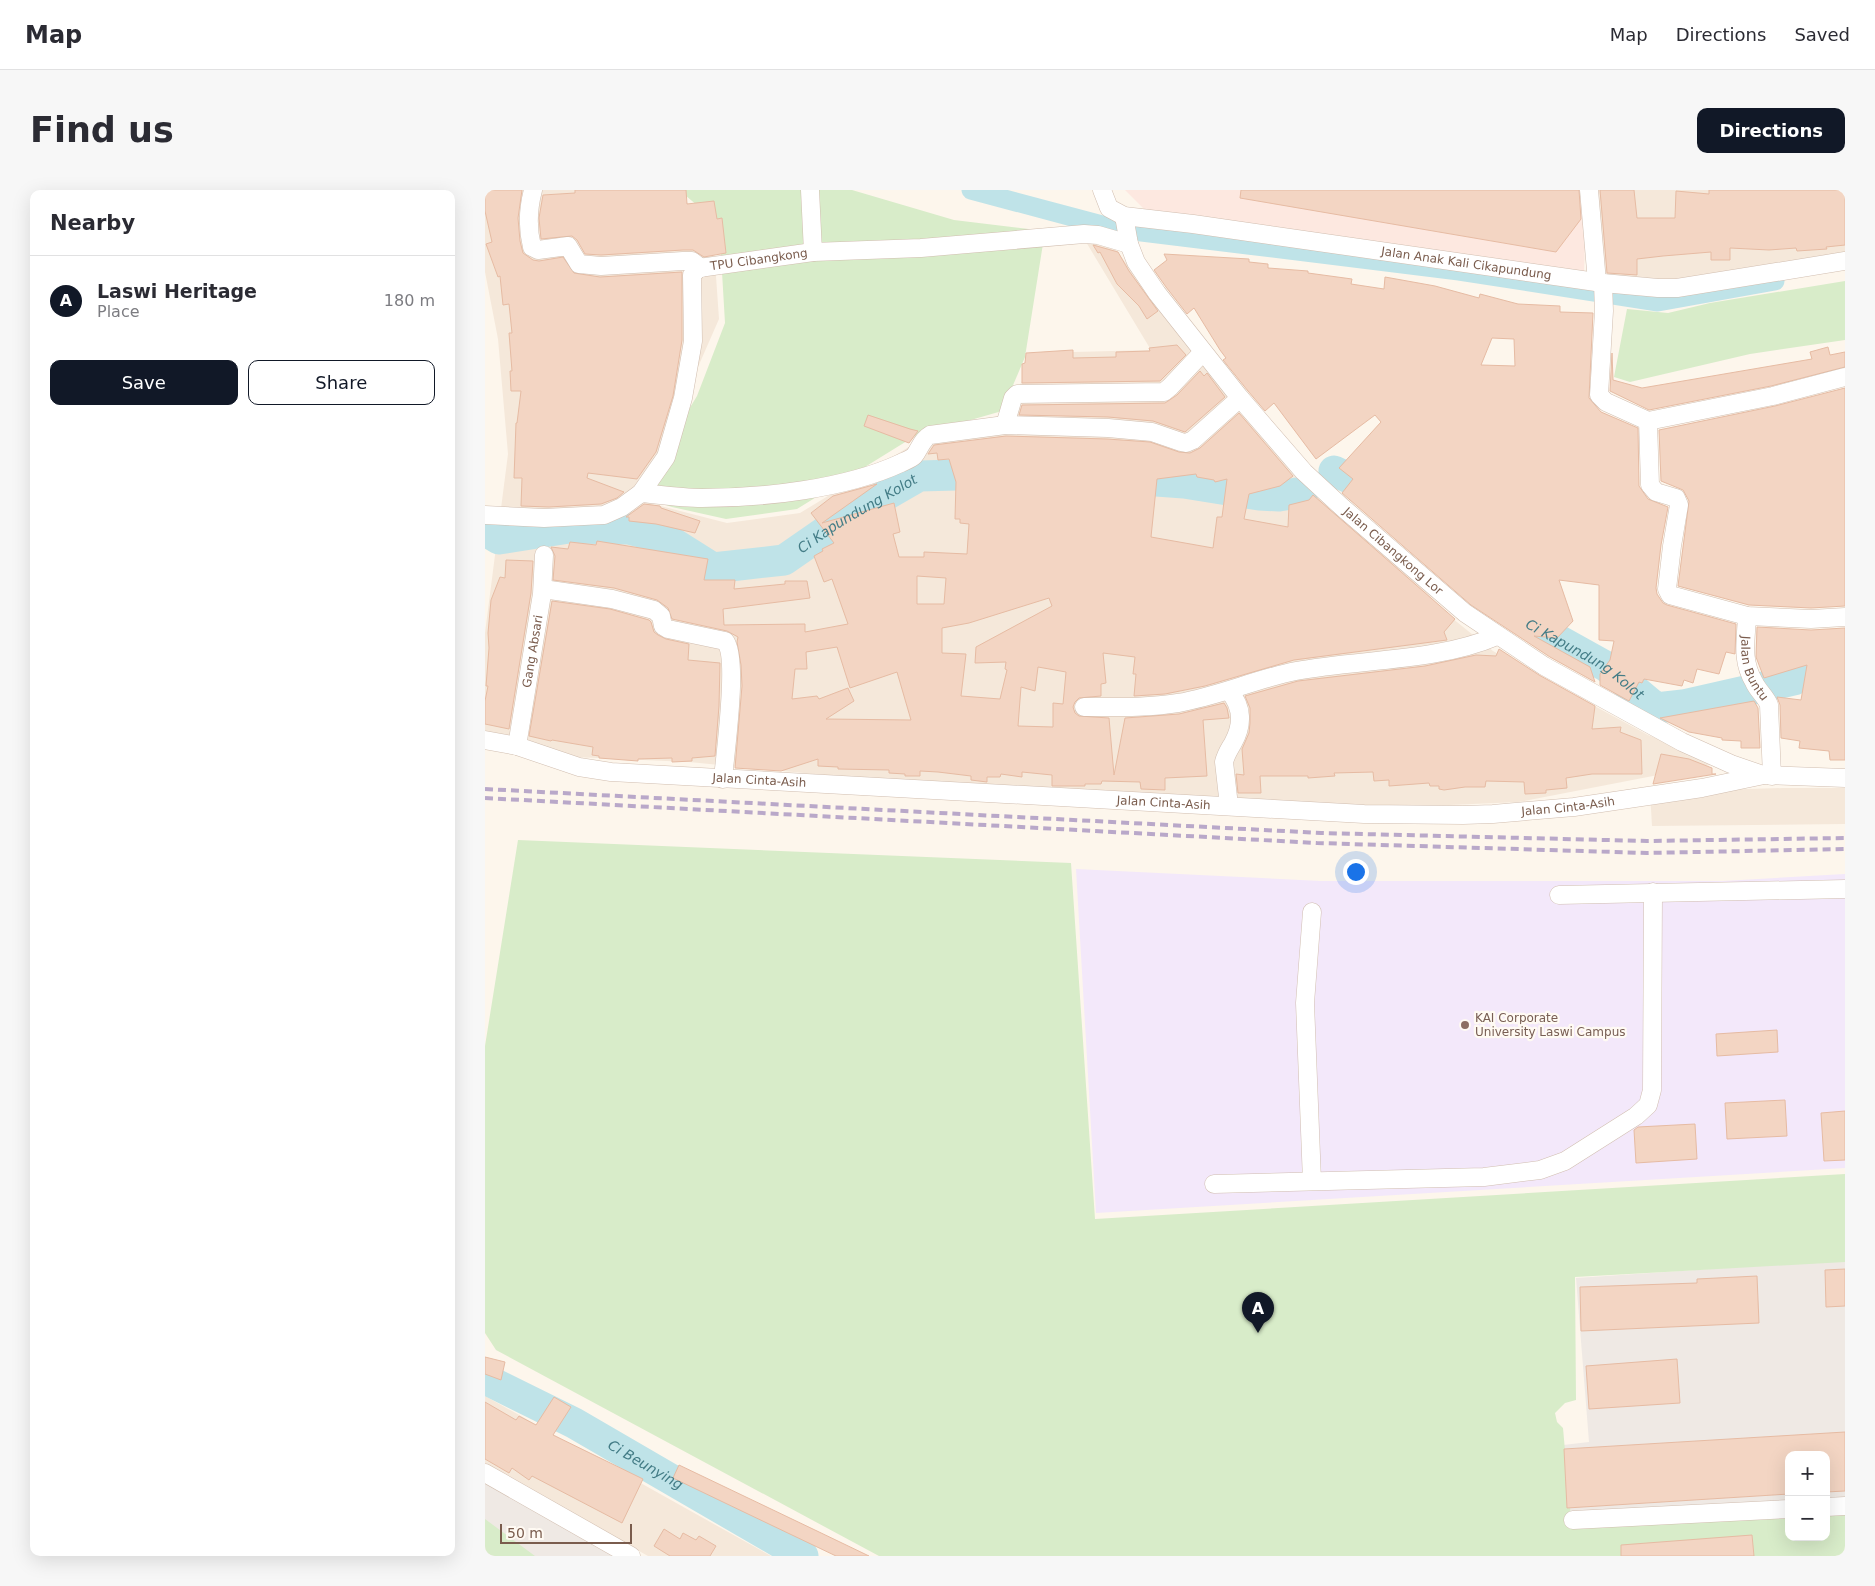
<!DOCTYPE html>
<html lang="en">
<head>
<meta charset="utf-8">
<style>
	body { margin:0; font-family:"DejaVu Sans",sans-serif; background:#f7f7f7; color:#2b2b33 }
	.controls { position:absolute; right:15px; bottom:15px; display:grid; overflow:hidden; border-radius:10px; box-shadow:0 5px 20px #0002 }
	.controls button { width:45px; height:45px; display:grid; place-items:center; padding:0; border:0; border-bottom:1px solid #e1e1e2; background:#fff; color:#2b2b33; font:25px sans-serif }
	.scale { position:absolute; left:15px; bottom:12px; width:132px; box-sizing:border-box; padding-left:5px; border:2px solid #7a5c4d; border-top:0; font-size:14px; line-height:18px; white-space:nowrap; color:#7a5c4d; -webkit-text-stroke:4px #fffaf3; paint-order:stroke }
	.you { position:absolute; left:870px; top:681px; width:18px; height:18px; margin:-12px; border:4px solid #fff; border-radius:50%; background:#1a73e8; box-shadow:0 0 0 8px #1a73e833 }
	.badge { display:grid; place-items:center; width:32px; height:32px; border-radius:50%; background:#111827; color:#fff; font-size:16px; font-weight:700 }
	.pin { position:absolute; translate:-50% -41px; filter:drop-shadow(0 1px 2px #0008) }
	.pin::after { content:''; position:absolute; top:26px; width:18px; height:15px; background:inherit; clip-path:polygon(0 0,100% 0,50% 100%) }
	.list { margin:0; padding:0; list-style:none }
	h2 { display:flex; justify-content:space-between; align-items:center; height:65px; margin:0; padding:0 20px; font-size:21px }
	h2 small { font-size:16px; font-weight:400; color:#7c7c81 }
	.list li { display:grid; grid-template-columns:32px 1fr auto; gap:15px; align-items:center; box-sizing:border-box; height:90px; padding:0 20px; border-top:1px solid #e1e1e2 }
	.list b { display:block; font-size:19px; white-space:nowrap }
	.list p { margin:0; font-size:16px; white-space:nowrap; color:#7c7c81 }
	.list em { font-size:16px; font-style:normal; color:#7c7c81 }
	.actions { display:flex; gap:10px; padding:15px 20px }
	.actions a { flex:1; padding:11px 0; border:1px solid #111827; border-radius:10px; text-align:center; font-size:18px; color:#111827 }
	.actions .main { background:#111827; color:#fff }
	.map { position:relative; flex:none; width:1360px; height:1366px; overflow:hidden; border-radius:10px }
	header { display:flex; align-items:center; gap:30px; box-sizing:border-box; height:70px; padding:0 25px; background:#fff; border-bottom:1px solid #e1e1e2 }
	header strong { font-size:24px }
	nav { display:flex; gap:28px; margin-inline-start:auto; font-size:18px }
	.intro { display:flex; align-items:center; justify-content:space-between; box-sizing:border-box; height:120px; padding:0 30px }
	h1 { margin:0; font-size:35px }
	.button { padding:12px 22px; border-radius:10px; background:#111827; color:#fff; font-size:18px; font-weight:700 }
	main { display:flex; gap:30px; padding:0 30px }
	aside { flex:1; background:#fff; border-radius:10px; box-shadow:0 5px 20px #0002 }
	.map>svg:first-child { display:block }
</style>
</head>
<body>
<header>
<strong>Map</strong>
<nav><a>Map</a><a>Directions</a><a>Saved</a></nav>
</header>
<div class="intro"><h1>Find us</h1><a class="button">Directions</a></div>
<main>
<aside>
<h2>Nearby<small></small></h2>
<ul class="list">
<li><span class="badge">A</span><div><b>Laswi Heritage</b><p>Place</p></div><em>180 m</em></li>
</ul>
<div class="actions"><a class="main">Save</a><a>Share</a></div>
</aside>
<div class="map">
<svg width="1360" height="1366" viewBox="0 0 1360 1366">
	<rect width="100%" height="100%" fill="#fdf6ec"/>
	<!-- residential -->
	<g fill="#f5e8da">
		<path d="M 0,0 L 186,0 L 209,18 L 230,72 L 234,129 L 192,225 L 160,312 L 242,333 L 315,323 L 437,249 L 521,225 L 550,163 L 666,160 L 598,47 L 625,52 L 681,126 L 962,424 L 1008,461 L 1163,545 L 1235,573 L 1034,612 L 894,618 L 340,585 L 204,572 L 43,565 L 0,540 L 0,443 L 23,264 L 13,149 L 0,82 Z"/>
		<path d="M 1103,0 L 1360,0 L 1360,68 L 1163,99 L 1109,96 Z"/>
		<path d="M 1298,598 L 1360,598 L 1360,634 L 1167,636 L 1165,602 Z"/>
		<path d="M 0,1206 L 286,1366 L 163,1366 L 0,1275 Z"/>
	</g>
	<!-- commercial -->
	<path fill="#fde8e0" d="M 640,0 L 1099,0 L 1101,22 L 1099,84 L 660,20 Z"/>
	<!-- industrial -->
	<g fill="#efe9e4">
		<path d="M 1360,1070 L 1360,1322 L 1341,1322 L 1341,1265 L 1304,1265 L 1304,1324 L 1086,1335 L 1078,1255 L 1104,1252 L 1091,1088 Z"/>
		<path d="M 0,1290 L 130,1366 L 0,1366 Z"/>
	</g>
	<!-- education -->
	<path fill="#f3e8fa" d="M 591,679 L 836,691 L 1238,691 L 1360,684 L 1360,978 L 611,1023 Z"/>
	<!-- green -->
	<g fill="#d8ecc9">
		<path d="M 194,0 L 367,0 L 469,30 L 560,41 L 540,167 L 517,221 L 430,246 L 312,319 L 241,329 L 187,317 L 163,309 L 169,277 L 212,206 L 240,133 L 236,65 L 213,16 Z"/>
		<path d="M 1360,91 L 1360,150 L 1265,164 L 1145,192 L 1129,187 L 1142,119 L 1183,123 L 1225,113 Z"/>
		<path d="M 33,650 L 586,673 L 610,1029 L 1360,984 L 1360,1072 L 1090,1087 L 1091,1210 L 1080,1213 L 1070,1223 L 1072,1232 L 1078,1238 L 1086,1328 L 1304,1321 L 1304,1347 L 1341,1347 L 1341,1320 L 1360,1319 L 1360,1366 L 394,1366 L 11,1160 L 0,1143 L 0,856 Z"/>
		<path d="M 0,1329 L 50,1366 L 0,1366 Z"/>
	</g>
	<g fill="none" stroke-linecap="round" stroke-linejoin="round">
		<!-- canal -->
		<path stroke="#bfe3e8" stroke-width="19" d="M 486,0 L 632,39 L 974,81 L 1173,112 L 1290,91"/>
		<!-- river -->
		<g stroke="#bfe3e8" stroke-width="31">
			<path d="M 849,281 L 868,290 L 900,316"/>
			<path d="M 630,288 L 699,293 L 774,305 L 794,306 L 818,302"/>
			<path id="s1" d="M 0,341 L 14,349 L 84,338 L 144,339 L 182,349 L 228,378 L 299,370 L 351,334 L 434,286 L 510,284"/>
			<path id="s2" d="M 1035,425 L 1041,432 L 1122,477 L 1171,518 L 1198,515 L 1309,490 L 1351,466 L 1360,465"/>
			<path id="s3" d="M 0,1189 L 89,1233 L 318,1366"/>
		</g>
	</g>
	<!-- building -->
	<g fill="#f3d5c3" stroke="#e6bba3" fill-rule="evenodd">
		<path d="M 0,0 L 37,0 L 33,28 L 35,51 L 38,63 L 48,70 L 54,71 L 78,67 L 89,83 L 115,87 L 197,82 L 197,150 L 188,206 L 171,262 L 152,289 L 103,283 L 102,288 L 139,302 L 132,308 L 116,314 L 64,317 L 36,316 L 37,288 L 29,288 L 31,233 L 32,233 L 36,201 L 26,201 L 25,181 L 27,181 L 24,143 L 27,143 L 24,114 L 18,115 L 15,86 L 13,87 L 1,54 L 7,52 L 0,21 Z"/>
		<path d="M 90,0 L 201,0 L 202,14 L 229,11 L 232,29 L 237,28 L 241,63 L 219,67 L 208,60 L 198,60 L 116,65 L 100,64 L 92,50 L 87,46 L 56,49 L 54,28 L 58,5 L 90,3 Z"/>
		<path d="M 756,0 L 1094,0 L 1096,29 L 1071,62 L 755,8 Z"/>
		<path d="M 1115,0 L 1149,0 L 1152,28 L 1190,28 L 1191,1 L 1224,4 L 1224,0 L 1360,0 L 1360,55 L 1341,57 L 1342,59 L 1312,61 L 1311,58 L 1284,60 L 1245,58 L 1245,70 L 1226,70 L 1226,62 L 1178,66 L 1152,69 L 1152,85 L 1122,83 Z"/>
		<path d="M 608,55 L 633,62 L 644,81 L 673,121 L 662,129 L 654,116 L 632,94 L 615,62 L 613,63 Z"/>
		<path d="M 679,64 L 764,69 L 764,72 L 783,74 L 783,78 L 823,81 L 823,83 L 867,89 L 866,94 L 899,99 L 900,87 L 950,96 L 994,108 L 995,104 L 1033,114 L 1075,116 L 1075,122 L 1108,123 L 1104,208 L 1116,222 L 1153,238 L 1154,296 L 1163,309 L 1183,317 L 1176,355 L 1171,398 L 1172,404 L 1178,413 L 1182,415 L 1251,434 L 1250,464 L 1241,462 L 1234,484 L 1212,479 L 1208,493 L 1199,490 L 1197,496 L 1159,489 L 1157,493 L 1154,492 L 1144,511 L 1115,495 L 1115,484 L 1125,470 L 1129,451 L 1114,450 L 1114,395 L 1074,390 L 1088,431 L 1072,448 L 1049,446 L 1105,477 L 1110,492 L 1065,467 L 986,415 L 857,303 L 868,289 L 854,278 L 896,232 L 890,225 L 831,269 L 789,213 L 780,221 L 763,201 L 738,170 L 741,168 L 735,160 L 709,118 L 702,124 L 681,97 L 669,80 L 682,70 ZM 1007,148 L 1029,149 L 1030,176 L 996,175 Z"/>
		<path d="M 692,155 L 701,165 L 675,191 L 537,193 L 537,174 L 540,173 L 541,163 L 588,160 L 588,168 L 631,167 L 631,162 L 665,161 L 664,158 Z"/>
		<path d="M 1343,157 L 1345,165 L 1360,162 L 1360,177 L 1286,196 L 1164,220 L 1125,201 L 1127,163 L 1128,190 L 1157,198 L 1327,169 L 1325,162 Z"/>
		<path d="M 715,181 L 719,186 L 722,183 L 740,207 L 700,242 L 668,231 L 623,227 L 534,225 L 537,215 L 680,213 L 692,205 Z"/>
		<path d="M 1360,198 L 1360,416 L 1326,418 L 1264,415 L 1193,396 L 1204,311 L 1198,300 L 1176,291 L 1174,240 L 1290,216 Z"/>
		<path d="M 754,223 L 808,286 L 795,296 L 764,304 L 759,329 L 803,337 L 804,315 L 824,310 L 828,305 L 970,429 L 959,442 L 962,450 L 809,470 L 720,496 L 680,504 L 649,506 L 651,484 L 648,484 L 650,467 L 618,463 L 621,493 L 616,494 L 616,506 L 594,508 L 590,512 L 588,517 L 590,523 L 594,526 L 624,528 L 629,585 L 640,528 L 694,524 L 739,513 L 742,518 L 744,528 L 718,530 L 722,586 L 680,588 L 680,600 L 656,599 L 655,592 L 617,591 L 616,594 L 600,594 L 600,596 L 567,596 L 567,585 L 537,582 L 537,587 L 516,584 L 515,587 L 502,587 L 502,592 L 486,590 L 486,586 L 453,582 L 435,581 L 435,586 L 420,586 L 420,584 L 404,583 L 404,580 L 353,579 L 353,577 L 333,576 L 333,569 L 296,581 L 250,578 L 257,496 L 256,475 L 252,452 L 253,447 L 242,441 L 187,429 L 183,418 L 172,410 L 129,398 L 68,390 L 70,366 L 66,357 L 83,359 L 85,352 L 111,355 L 112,351 L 223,369 L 219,390 L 250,390 L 249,399 L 300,394 L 300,391 L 322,391 L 325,408 L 238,419 L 239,435 L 320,434 L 320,442 L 363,434 L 347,389 L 339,392 L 329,366 L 338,361 L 337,359 L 349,353 L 326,323 L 348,306 L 392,294 L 337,333 L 409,313 L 415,342 L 408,344 L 414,367 L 439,367 L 439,362 L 482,364 L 484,334 L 475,333 L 475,329 L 470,329 L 471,292 L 464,269 L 453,270 L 452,263 L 443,264 L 449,255 L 521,246 L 622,249 L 665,252 L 694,262 L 705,263 L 715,258 ZM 711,284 L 712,287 L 729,290 L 730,292 L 742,289 L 737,327 L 732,327 L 728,358 L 666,347 L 672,289 ZM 432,386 L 461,388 L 459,414 L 432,414 ZM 564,408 L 567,416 L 491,457 L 490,473 L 521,472 L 520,479 L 522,480 L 515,509 L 476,506 L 481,464 L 457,463 L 457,438 L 484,433 ZM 352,457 L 365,498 L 412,482 L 426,530 L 341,529 L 369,511 L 363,498 L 334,509 L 332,506 L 307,509 L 310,479 L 322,479 L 321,462 ZM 553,477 L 581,482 L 578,514 L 568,513 L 568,537 L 533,536 L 536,497 L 550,501 Z"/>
		<path d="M 383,225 L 425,239 L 433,241 L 424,253 L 379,236 Z"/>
		<path d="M 159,314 L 175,316 L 176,318 L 215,331 L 210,343 L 171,334 L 144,331 L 144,327 L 141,327 Z"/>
		<path d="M 21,370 L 48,371 L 46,403 L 24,539 L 0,534 L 0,511 L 3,496 L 1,496 L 4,458 L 3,443 L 6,410 L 15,387 L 20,388 Z"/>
		<path d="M 67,411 L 125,419 L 164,430 L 166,432 L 169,442 L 173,445 L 181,449 L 204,454 L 203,470 L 235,473 L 234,516 L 230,566 L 207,568 L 207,571 L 187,572 L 187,568 L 153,569 L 153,571 L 114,568 L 114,566 L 107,565 L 108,557 L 67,550 L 66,551 L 44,546 Z"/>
		<path d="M 1272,437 L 1326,440 L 1360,438 L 1360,570 L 1345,570 L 1344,561 L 1314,558 L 1315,551 L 1296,548 L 1295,515 L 1292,507 L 1316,510 L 1322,475 L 1279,488 L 1271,467 Z"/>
		<path d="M 1014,459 L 1054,485 L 1110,516 L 1107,539 L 1136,537 L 1135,542 L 1156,550 L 1157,584 L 1107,584 L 1081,588 L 1082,598 L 1061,600 L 1061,603 L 1040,604 L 1039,592 L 1001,591 L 1000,597 L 980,597 L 959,600 L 954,599 L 954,596 L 945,596 L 944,593 L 904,596 L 904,590 L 889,591 L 888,582 L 849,583 L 850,586 L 823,588 L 823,586 L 775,586 L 776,603 L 753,603 L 751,584 L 759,585 L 757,559 L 764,543 L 765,533 L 765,518 L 760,506 L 813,491 L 940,476 L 991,465 L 1011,466 Z"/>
		<path d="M 1269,511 L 1273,518 L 1275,558 L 1256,558 L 1256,551 L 1237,550 L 1237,548 L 1204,542 L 1175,528 Z"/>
		<path d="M 1176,564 L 1204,569 L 1227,578 L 1227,584 L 1231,584 L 1168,594 Z"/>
		<path d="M 1292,840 L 1293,862 L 1232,866 L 1231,844 Z"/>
		<path d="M 1300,910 L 1302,946 L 1242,949 L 1240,913 Z"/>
		<path d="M 1360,921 L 1360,970 L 1339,971 L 1336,923 Z"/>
		<path d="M 1210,934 L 1212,969 L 1151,973 L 1149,940 L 1153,937 Z"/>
		<path d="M 1360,1079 L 1360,1116 L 1341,1117 L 1340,1080 Z"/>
		<path d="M 1272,1086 L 1274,1133 L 1096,1141 L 1095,1097 L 1212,1093 L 1212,1089 Z"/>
		<path d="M 0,1167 L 20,1172 L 16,1190 L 0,1184 Z"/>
		<path d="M 1192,1169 L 1195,1213 L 1104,1219 L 1101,1176 Z"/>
		<path d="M 69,1207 L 86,1217 L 68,1245 L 158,1289 L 137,1333 L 47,1286 L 44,1290 L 27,1278 L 24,1283 L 0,1269 L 0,1212 L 31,1230 L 34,1226 L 51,1235 Z"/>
		<path d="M 1360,1242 L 1360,1301 L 1341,1302 L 1341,1265 L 1304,1265 L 1304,1304 L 1082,1318 L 1079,1259 Z"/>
		<path d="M 194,1275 L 332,1341 L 384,1366 L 351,1366 L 263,1324 L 188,1288 Z"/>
		<path d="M 179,1339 L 195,1349 L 198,1343 L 211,1350 L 214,1346 L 231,1356 L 225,1366 L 185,1366 L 169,1356 Z"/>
		<path d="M 1267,1345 L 1269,1366 L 1136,1366 L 1136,1355 Z"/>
	</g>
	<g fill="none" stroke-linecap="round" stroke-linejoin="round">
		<!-- minor casing -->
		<g stroke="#d1beb0" stroke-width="19">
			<g id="minor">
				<path d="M 48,0 C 43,19 42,37 47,57 L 53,60 L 83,56 L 94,74 L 116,76 L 198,71 L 207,71 L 216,78"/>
				<path d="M 325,0 L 328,62"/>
				<path id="s4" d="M 617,0 L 624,18 L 639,26 L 708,34 L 1118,93 L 1173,98 L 1192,98 L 1360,71"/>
				<path d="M 1104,0 L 1112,92"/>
				<path id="s5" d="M 639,26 L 644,54 L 651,72 L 672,103 L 755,208 L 819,282 L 858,318 L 980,423 L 1059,476 L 1197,552 L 1246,574 L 1278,585"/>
				<path d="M 1118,93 L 1119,121 L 1114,205 L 1121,212 L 1163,231 L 1288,206 L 1360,187"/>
				<path d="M 1163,231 L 1165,295 L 1171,302 L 1191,308 L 1194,315 L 1187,356 L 1182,399 L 1185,405 L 1262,426 L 1326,429 L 1360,427"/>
				<path d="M 520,235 L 528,208 L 532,204 L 679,202 L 685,197 L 718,162"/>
				<path d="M 156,303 C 176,305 197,308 217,308 C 278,308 360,299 416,273 C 420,271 426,269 429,266 C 435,259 436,250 445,245 L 520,235 L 623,238 L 667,242 L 696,252 L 701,253 L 708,250 L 755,208"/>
				<path id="s6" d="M 0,325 L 59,328 L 119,325 L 137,317 L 156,303 L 181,267 L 198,208 L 208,151 L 207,85 L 214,78 L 328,62 L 436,58 L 599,44 L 613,45 L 644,54"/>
				<path d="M 58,399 L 127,409 L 169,420 L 176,426 L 178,436 L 183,439 L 240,451 C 254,467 240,564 238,589"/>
				<path id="s7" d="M 1262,426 C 1261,451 1256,470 1269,492 C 1273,501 1281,507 1284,515 L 1287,586"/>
				<path d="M 744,501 C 758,517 758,535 748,553 C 744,560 741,564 739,572 L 744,616"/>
				<path d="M 599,517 C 630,517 662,518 693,513 C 734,506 771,489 811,481 C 875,469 951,472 1012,446"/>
				<path id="s8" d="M 0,550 L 32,556 L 94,577 L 126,582 L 879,624 L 978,625 L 1008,624 L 1089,617 L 1217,598 L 1279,585 L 1360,588"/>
				<path id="s9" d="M 32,556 L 57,404 L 59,365"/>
				<path d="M 1074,705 L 1360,699"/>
				<path d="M 827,722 L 820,813 L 827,991"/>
				<path d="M 729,994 L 999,987 L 1055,980 L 1080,971 L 1151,926 L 1163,915 L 1167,900 L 1168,702"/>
				<path d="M 0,1283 L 146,1366"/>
				<path d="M 1341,1317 L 1360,1316"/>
				<path d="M 1088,1330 L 1304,1319"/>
			</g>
		</g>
		<!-- minor -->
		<use href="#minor" stroke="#fff" stroke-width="18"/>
		<!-- rail -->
		<g stroke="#b9a8c9" stroke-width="4" stroke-dasharray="8 5" stroke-linecap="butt">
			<path d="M 0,599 L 836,643 L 1162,651 L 1360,648"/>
			<path d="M 0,608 L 832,653 L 1162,663 L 1360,659"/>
		</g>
	</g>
	<!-- markers -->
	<circle fill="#8d6e63" stroke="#fffaf3" stroke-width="2" cx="980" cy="835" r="5"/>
	<g text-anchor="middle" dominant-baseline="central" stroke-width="4.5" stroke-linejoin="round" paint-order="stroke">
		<!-- street labels -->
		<g font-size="12" fill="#7a5c4d" stroke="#fffaf3">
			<text stroke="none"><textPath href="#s6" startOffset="462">TPU Cibangkong</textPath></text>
			<text stroke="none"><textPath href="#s4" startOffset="382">Jalan Anak Kali Cikapundung</textPath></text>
			<text stroke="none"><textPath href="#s5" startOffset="436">Jalan Cibangkong Lor</textPath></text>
			<text stroke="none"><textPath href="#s9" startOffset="96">Gang Absari</textPath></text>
			<text stroke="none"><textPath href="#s7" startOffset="54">Jalan Buntu</textPath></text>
			<text stroke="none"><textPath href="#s8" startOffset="279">Jalan Cinta-Asih</textPath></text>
			<text stroke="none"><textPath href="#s8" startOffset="684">Jalan Cinta-Asih</textPath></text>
			<text stroke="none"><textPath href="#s8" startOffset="1089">Jalan Cinta-Asih</textPath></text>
		</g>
		<!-- education labels -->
		<g font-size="12" fill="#785e54" stroke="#fffaf3" text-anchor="start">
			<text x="990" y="828">KAI Corporate<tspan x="990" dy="14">University Laswi Campus</tspan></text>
		</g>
		<!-- water labels -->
		<g font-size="14" font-style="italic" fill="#437c86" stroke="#fffaf3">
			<text stroke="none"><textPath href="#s1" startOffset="399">Ci Kapundung Kolot</textPath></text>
			<text stroke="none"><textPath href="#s2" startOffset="79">Ci Kapundung Kolot</textPath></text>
			<text stroke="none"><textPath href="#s3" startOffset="182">Ci Beunying</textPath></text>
		</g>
	</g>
</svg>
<div class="controls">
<button>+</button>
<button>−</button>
</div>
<div class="scale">50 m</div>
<div class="you"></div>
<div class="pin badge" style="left:773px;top:1143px">A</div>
</div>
</main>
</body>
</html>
